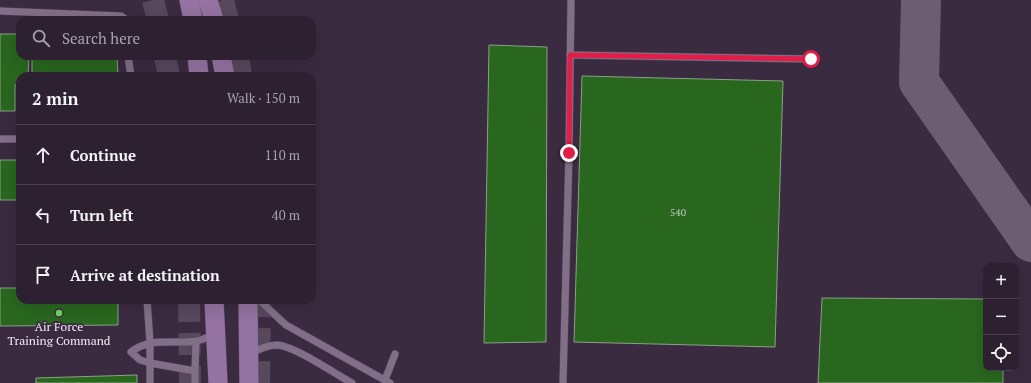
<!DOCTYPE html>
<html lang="en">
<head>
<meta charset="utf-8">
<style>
	body { margin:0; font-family:"PT Serif",serif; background:#342839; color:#f1f3f6 }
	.controls { position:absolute; right:12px; bottom:12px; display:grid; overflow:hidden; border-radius:8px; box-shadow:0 4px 16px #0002 }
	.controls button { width:36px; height:36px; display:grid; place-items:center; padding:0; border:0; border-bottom:1px solid #483e4d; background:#2c2031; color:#f1f3f6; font:20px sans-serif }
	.stop { position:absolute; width:12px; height:12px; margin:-9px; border:3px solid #e11d48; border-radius:50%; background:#fff }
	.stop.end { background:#e11d48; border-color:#fff; box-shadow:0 1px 4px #0008 }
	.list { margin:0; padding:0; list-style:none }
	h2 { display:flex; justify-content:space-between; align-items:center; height:52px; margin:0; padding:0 16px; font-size:17px }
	h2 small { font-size:13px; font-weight:400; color:#a6a3ab }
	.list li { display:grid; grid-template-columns:26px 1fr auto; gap:12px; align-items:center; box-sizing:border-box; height:60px; padding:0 16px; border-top:1px solid #483e4d }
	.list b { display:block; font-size:15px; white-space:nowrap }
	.list em { font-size:13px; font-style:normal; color:#a6a3ab }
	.icon { flex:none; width:22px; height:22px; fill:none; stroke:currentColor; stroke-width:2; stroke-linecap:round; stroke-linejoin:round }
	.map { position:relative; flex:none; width:1031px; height:383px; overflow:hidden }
	.search { position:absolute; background:#2c2031; box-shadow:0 4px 16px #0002; left:16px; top:16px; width:300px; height:44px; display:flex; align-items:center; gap:10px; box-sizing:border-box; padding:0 14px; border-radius:12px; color:#a6a3ab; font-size:15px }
	.panel { position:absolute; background:#2c2031; box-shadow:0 4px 16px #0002; left:16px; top:72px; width:300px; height:232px; border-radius:12px }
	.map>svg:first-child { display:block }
</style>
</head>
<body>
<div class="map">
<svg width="1031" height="383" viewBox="0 0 1031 383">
	<rect width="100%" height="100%" fill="#3b2b41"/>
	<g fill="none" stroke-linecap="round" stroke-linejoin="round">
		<!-- taxiway -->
		<path stroke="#6c5d71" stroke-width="40" d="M 921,0 L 919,82 L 1031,242"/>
	</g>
	<!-- building -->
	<g fill="#29671f" stroke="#8ba087">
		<path d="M 0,34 L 20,34 L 20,56 L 29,56 L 28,76 L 20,76 L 20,85 L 15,85 L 15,111 L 0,111 Z"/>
		<path d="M 489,45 L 547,47 L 546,342 L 484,343 Z"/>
		<path d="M 32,56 L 117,56 L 118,76 L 32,76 Z"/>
		<path d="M 582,76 L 783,81 L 775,347 L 574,342 Z"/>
		<path d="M 18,88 L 20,88 L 20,125 L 17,125 Z"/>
		<rect x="0" y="160" width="20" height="40"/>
		<path d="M 0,288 L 20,288 L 20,300 L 118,300 L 118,325 L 0,326 Z"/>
		<path d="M 822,298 L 986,299 L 986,368 L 1003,368 L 1003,383 L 818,383 Z"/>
		<path d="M 137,375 L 137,383 L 36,383 L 36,378 Z"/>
	</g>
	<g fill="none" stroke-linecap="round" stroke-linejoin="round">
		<!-- motorway-tunnel -->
		<g stroke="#57485c" stroke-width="22" stroke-dasharray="22 11" stroke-linecap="butt">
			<path d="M 153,0 L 158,20"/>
			<path d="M 223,0 L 228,20"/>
			<path d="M 165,56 L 169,76"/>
			<path d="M 238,56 L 241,76"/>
			<path d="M 189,300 L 190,383"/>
			<path d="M 259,383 L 260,300"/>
		</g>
		<!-- service casing -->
		<g stroke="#544759" stroke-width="8">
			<g id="service">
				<path d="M 0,11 L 121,16 L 124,18 L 124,20"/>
				<path d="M 570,55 L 811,59"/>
				<path d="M 128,56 L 131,76"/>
				<path d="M 0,139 L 20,139"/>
				<path d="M 147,300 L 150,342 L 150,383"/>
				<path d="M 259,300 L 286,325 L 390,383"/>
				<path d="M 251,354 C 258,349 269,345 277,345 C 295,346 335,374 352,383"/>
				<path d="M 195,371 L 196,341"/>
				<path d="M 385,380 L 395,354"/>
				<path d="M 195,383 L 195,371 L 150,363 L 140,360 L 131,352 C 152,336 172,345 196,341 C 202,340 208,337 214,335"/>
				<path d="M 563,383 L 569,153 L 571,0"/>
			</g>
		</g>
		<!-- secondary casing -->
		<g stroke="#544759" stroke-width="20">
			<g id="secondary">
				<path d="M 189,0 L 193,20"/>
				<path d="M 208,0 L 214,20"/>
				<path d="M 197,56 L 199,76"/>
				<path d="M 221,56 L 225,76"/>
				<path d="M 214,300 L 218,383"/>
				<path d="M 248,300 L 249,383"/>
			</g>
		</g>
		<!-- service -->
		<use href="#service" stroke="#816f88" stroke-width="7"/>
		<!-- secondary -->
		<use href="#secondary" stroke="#9472a1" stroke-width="19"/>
	</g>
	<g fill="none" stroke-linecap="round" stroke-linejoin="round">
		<!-- route -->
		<path stroke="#e11d48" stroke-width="5" d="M 569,153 L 570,55 L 811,59"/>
	</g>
	<!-- markers -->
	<circle fill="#6fd360" stroke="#3b2b41" stroke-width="1.5" cx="59" cy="313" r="4"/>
	<g text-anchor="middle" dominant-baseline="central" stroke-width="3.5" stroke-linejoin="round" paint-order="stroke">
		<!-- number labels -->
		<g font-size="10" fill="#c1c9c2">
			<text x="678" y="212">540</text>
		</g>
		<!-- poi labels -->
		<g font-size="12" fill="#f4eaf8" stroke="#3b2b41">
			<text x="59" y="326">Air Force<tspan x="59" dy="14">Training Command</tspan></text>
		</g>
	</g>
</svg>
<div class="controls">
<button>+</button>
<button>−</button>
<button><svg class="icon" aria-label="locate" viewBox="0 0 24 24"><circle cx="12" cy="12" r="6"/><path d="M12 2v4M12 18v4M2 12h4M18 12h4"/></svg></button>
</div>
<div class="stop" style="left:811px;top:59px"></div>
<div class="stop end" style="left:569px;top:153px"></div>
<div class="search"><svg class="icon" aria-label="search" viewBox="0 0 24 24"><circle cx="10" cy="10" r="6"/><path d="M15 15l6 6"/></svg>Search here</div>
<section class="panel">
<h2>2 min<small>Walk · 150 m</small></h2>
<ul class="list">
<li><svg class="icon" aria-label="ahead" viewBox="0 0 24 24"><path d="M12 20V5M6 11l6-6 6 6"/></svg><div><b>Continue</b></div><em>110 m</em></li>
<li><svg class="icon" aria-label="left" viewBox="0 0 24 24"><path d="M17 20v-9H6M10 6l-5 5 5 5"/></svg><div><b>Turn left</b></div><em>40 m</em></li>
<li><svg class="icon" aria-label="arrive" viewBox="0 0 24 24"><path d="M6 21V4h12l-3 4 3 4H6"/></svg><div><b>Arrive at destination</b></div></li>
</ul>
</section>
</div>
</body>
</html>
